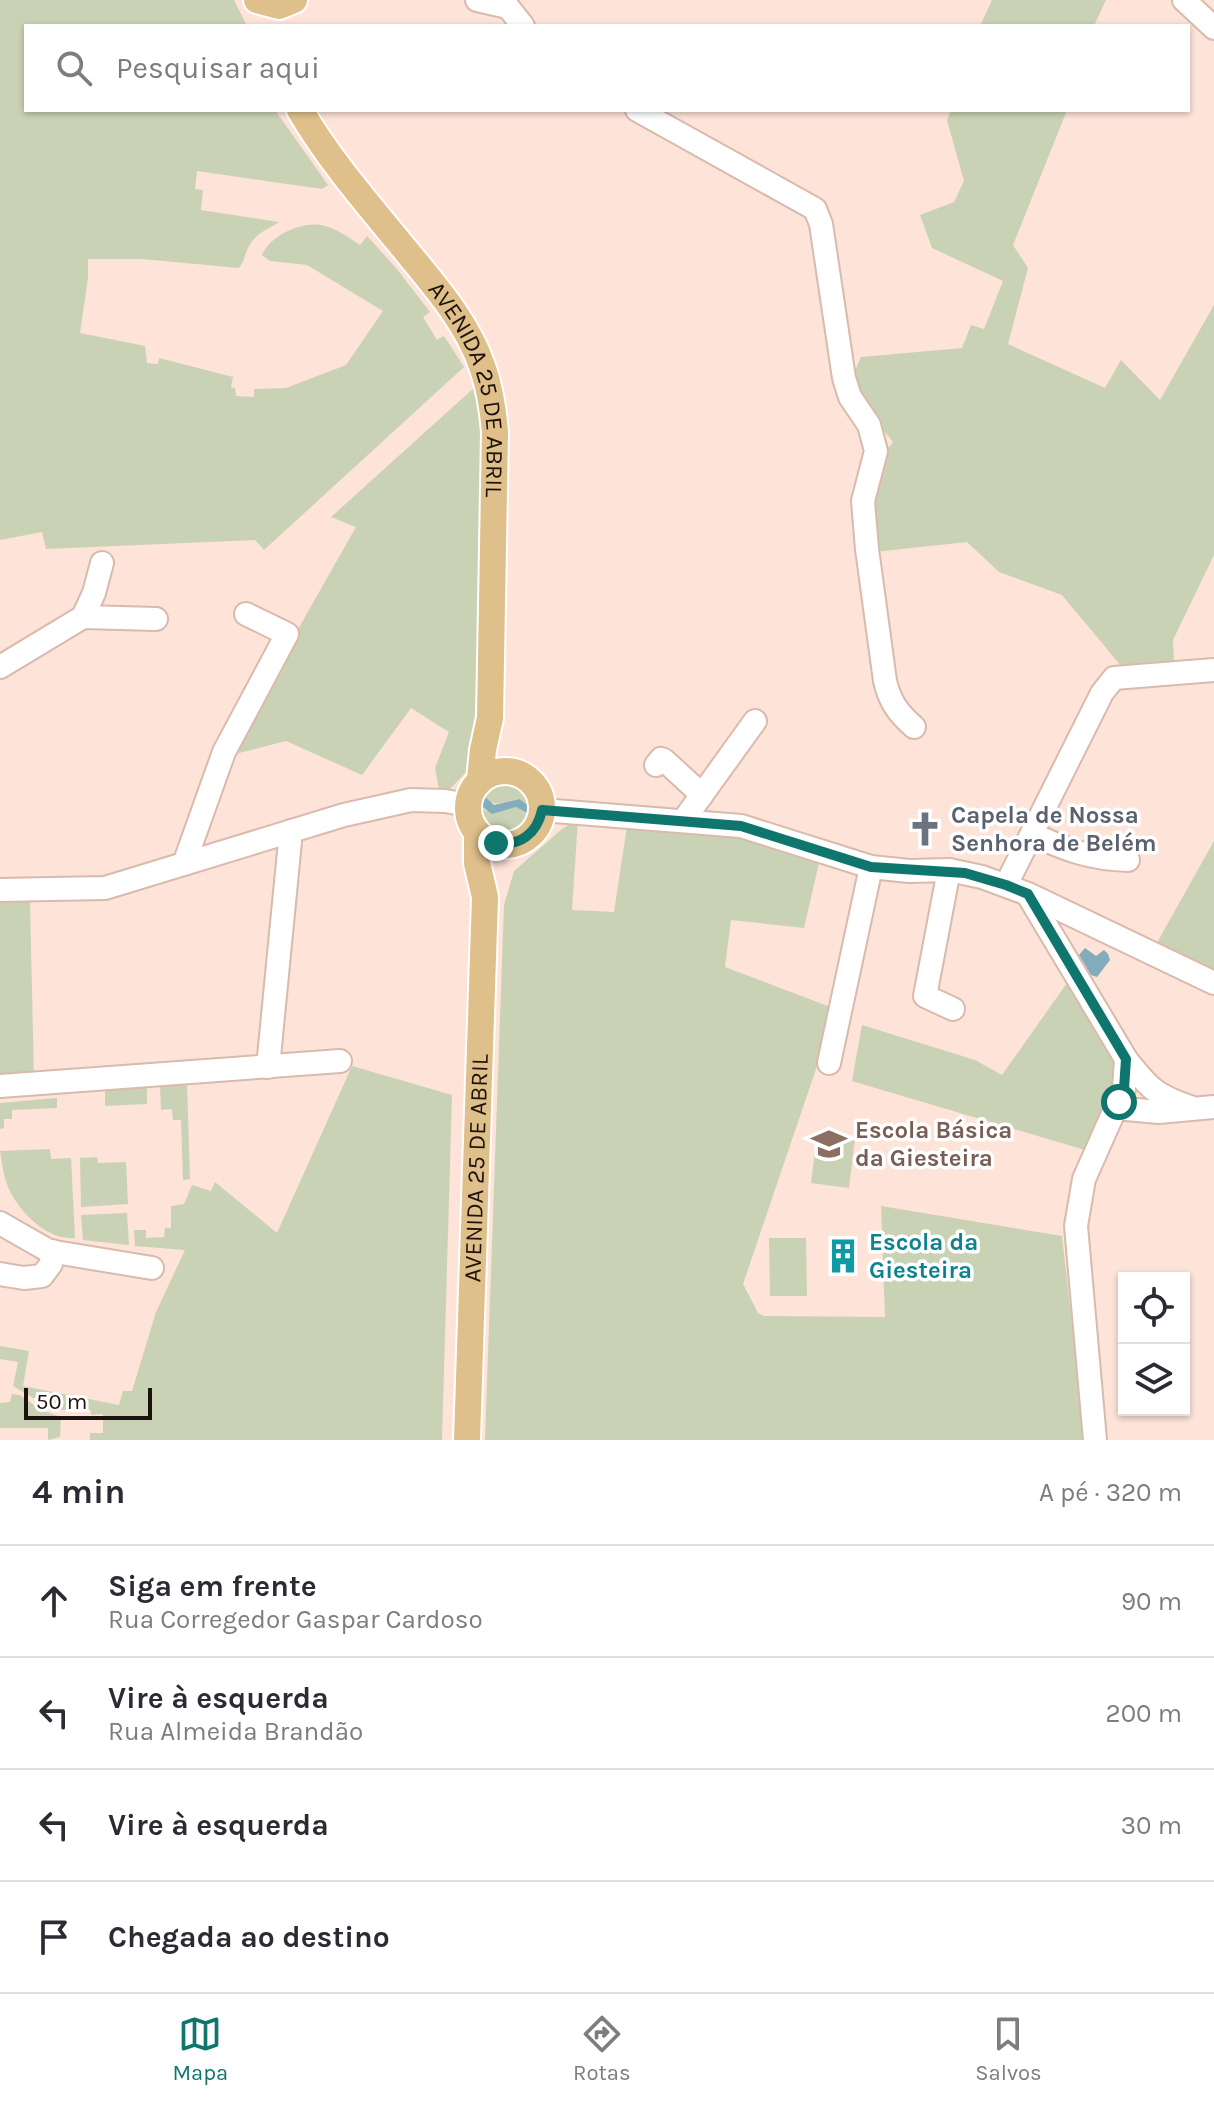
<!DOCTYPE html>
<html lang="pt">
<head>
<meta charset="utf-8">
<style>
	body { margin:0; font-family:Karla,sans-serif; background:#f7f7f7; color:#2b2b33 }
	.controls { position:absolute; right:24px; bottom:24px; display:grid; overflow:hidden; border-radius:0px; box-shadow:0 2px 6px #0004 }
	.controls button { width:72px; height:72px; display:grid; place-items:center; padding:0; border:0; border-bottom:2px solid #e1e1e2; background:#fff; color:#2b2b33; font:40px sans-serif }
	.scale { position:absolute; left:24px; bottom:20px; width:128px; box-sizing:border-box; padding-left:8px; border:4px solid #1d120d; border-top:0; font-size:22px; line-height:28px; white-space:nowrap; color:#1d120d; -webkit-text-stroke:6px #fff; paint-order:stroke }
	.stop { position:absolute; width:24px; height:24px; margin:-18px; border:6px solid #0f766e; border-radius:50%; background:#fff }
	.stop.end { background:#0f766e; border-color:#fff; box-shadow:0 2px 8px #0008 }
	.list { margin:0; padding:0; list-style:none }
	h2 { display:flex; justify-content:space-between; align-items:center; height:104px; margin:0; padding:0 32px; font-size:34px }
	h2 small { font-size:26px; font-weight:400; color:#7c7c81 }
	.list li { display:grid; grid-template-columns:52px 1fr auto; gap:24px; align-items:center; box-sizing:border-box; height:112px; padding:0 32px; border-top:2px solid #e1e1e2 }
	.list b { display:block; font-size:30px; white-space:nowrap }
	.list p { margin:0; font-size:26px; white-space:nowrap; color:#7c7c81 }
	.list em { font-size:26px; font-style:normal; color:#7c7c81 }
	.icon { flex:none; width:44px; height:44px; fill:none; stroke:currentColor; stroke-width:2; stroke-linecap:round; stroke-linejoin:round }
	.map { position:relative; flex:none; width:1214px; height:1440px; overflow:hidden }
	.search { position:absolute; background:#fff; box-shadow:0 2px 6px #0004; left:24px; right:24px; top:24px; height:88px; display:flex; align-items:center; gap:20px; box-sizing:border-box; padding:0 28px; border-radius:0px; color:#7c7c81; font-size:30px }
	.sheet { height:552px; background:#fff }
	nav { display:flex; justify-content:space-around; align-items:center; box-sizing:border-box; height:112px; border-top:2px solid #e1e1e2; background:#fff; font-size:22px; color:#7c7c81 }
	nav a { display:grid; justify-items:center; gap:4px }
	nav .on { color:#0f766e }
	.map>svg:first-child { display:block }
</style>
</head>
<body>
<div class="map">
<svg width="1214" height="1440" viewBox="0 0 1214 1440">
	<rect width="100%" height="100%" fill="#fde3d8"/>
	<!-- green -->
	<g fill="#cad2b5">
		<path d="M 0,0 L 234,0 L 247,26 L 26,26 L 26,110 L 275,110 L 328,185 L 322,189 L 197,171 L 195,189 L 203,190 L 201,210 L 279,222 C 269,229 258,232 251,243 C 245,251 245,261 239,268 L 142,259 L 88,259 L 88,278 L 80,333 L 145,346 L 147,363 L 158,364 L 159,358 L 233,377 L 231,388 L 235,388 L 236,396 L 254,397 L 254,389 L 286,388 L 346,365 L 383,311 L 307,265 L 270,261 L 262,255 C 270,236 300,222 321,225 C 335,227 349,238 360,245 L 367,236 L 396,268 L 430,312 L 423,317 L 437,340 L 444,336 L 464,367 L 264,550 L 255,540 L 46,549 L 42,532 L 0,540 Z"/>
		<path d="M 992,0 L 1106,0 L 1094,26 L 980,26 Z"/>
		<path d="M 951,110 L 1067,110 L 1013,245 L 1028,268 L 1008,344 L 1105,388 L 1121,360 L 1160,400 L 1214,305 L 1214,555 L 1173,640 L 1174,664 L 1122,667 L 1062,595 L 999,572 L 967,542 L 874,552 C 872,517 869,471 893,442 L 867,410 L 851,380 L 861,357 L 962,348 L 971,325 L 984,329 L 1003,281 L 932,248 L 920,215 L 954,202 L 964,181 L 947,120 Z"/>
		<path d="M 475,387 L 480,404 L 483,432 L 478,657 L 473,749 L 469,769 L 450,789 L 439,790 L 435,768 L 449,732 L 411,708 L 362,775 L 286,741 L 231,755 L 289,645 L 356,527 L 331,517 Z"/>
		<path d="M 497,781 C 516,781 528,787 531,807 L 519,799 C 503,801 495,810 483,795 L 490,785 Z"/>
		<path d="M 480,805 L 486,811 L 516,807 L 529,816 C 514,841 483,833 480,805 Z"/>
		<path d="M 578,819 L 572,910 L 614,912 L 627,826 L 742,831 L 819,863 L 804,928 L 731,920 L 725,967 L 833,1008 L 816,1069 L 743,1284 L 758,1313 L 764,1316 L 885,1317 L 881,1206 L 1062,1236 L 1085,1440 L 485,1440 L 504,905 L 514,871 L 562,829 Z"/>
		<path d="M 1214,841 L 1214,976 L 1154,948 Z"/>
		<path d="M 0,902 L 30,902 L 34,1079 L 0,1081 Z"/>
		<path d="M 1067,983 L 1118,1060 L 1114,1085 L 1085,1150 L 852,1081 L 862,1025 L 975,1060 L 1002,1075 Z"/>
		<path d="M 352,1066 L 452,1095 L 442,1440 L 90,1440 L 90,1433 L 103,1433 L 103,1414 L 91,1415 L 91,1410 L 61,1410 L 40,1402 L 13,1386 L 18,1362 L 0,1359 L 0,1346 L 29,1351 L 23,1386 L 119,1405 L 123,1391 L 132,1391 L 156,1312 L 185,1250 L 135,1246 L 134,1230 L 146,1230 L 146,1238 L 164,1237 L 165,1228 L 171,1228 L 171,1206 L 184,1204 L 192,1185 L 211,1191 L 215,1182 L 277,1233 Z"/>
		<path d="M 187,1084 L 190,1179 L 183,1180 L 181,1120 L 173,1120 L 172,1109 L 161,1110 L 160,1085 Z"/>
		<path d="M 147,1085 L 147,1104 L 105,1106 L 105,1087 Z"/>
		<path d="M 57,1098 L 57,1108 L 12,1110 L 12,1119 L 4,1119 L 4,1128 L 0,1129 L 0,1103 Z"/>
		<path d="M 817,1135 L 855,1139 L 849,1188 L 811,1183 Z"/>
		<path d="M 50,1149 L 51,1159 L 71,1158 L 75,1238 C 46,1241 16,1209 7,1184 C 3,1174 2,1162 0,1151 Z"/>
		<path d="M 97,1157 L 98,1163 L 126,1162 L 128,1204 L 81,1207 L 80,1158 Z"/>
		<path d="M 127,1213 L 129,1245 L 83,1240 L 81,1215 Z"/>
		<path d="M 769,1238 L 806,1238 L 807,1296 L 770,1296 Z"/>
		<path d="M 12,1394 L 20,1395 L 41,1410 L 61,1417 L 60,1437 L 48,1440 L 48,1428 L 0,1428 L 0,1403 L 10,1402 Z"/>
	</g>
	<!-- water -->
	<g fill="#83acbc">
		<path d="M 483,795 L 494,805 L 519,799 L 531,807 L 530,815 L 516,807 L 492,814 L 480,805 Z"/>
		<path d="M 1085,948 L 1096,956 L 1104,950 L 1108,954 L 1110,960 L 1097,977 L 1091,975 L 1079,955 Z"/>
	</g>
	<g fill="none" stroke-linecap="round" stroke-linejoin="round">
		<!-- minor casing -->
		<g stroke="#d9baac" stroke-width="26">
			<g id="minor">
				<path d="M 477,0 L 508,7 L 523,26"/>
				<path d="M 1184,0 L 1214,28"/>
				<path d="M 637,110 L 815,209 L 821,224 L 844,378 L 850,397 L 869,425 L 876,451 L 863,501 L 867,549 L 885,681 C 890,702 898,713 914,727"/>
				<path d="M 83,617 L 156,619"/>
				<path d="M 0,667 L 83,617 L 94,593 L 102,563"/>
				<path d="M 656,765 L 661,759 L 664,760 L 702,795"/>
				<path d="M 542,810 L 741,826 L 871,867 L 909,871 L 949,870 L 982,877 L 1028,894 L 1214,983"/>
				<path d="M 683,821 L 755,721"/>
				<path d="M 1033,834 C 1065,850 1092,859 1128,860"/>
				<path d="M 184,864 L 224,752 L 287,634 L 246,614"/>
				<path d="M 949,870 L 925,996 L 953,1009"/>
				<path d="M 1006,885 L 1102,693 L 1114,678 L 1214,670"/>
				<path d="M 0,890 L 105,888 L 344,815 L 411,800 L 445,801 L 468,805"/>
				<path d="M 1028,895 L 1126,1059 L 1124,1089 L 1084,1179 L 1076,1226 L 1095,1440"/>
				<path d="M 1126,1059 C 1149,1088 1155,1095 1190,1107"/>
				<path d="M 829,1063 L 871,867"/>
				<path d="M 268,1067 L 291,831"/>
				<path d="M 0,1086 L 340,1061"/>
				<path d="M 1115,1108 L 1159,1112 L 1214,1107"/>
				<path d="M 0,1223 L 49,1251 L 152,1268"/>
				<path d="M 0,1274 L 24,1278 L 42,1276 L 51,1264 L 52,1251"/>
			</g>
		</g>
		<!-- major casing -->
		<g stroke="#fff" stroke-width="30">
			<g id="major">
				<path d="M 257,0 L 279,6 L 294,0"/>
				<path id="s1" d="M 300,110 C 331,163 373,210 412,258 C 439,291 468,325 482,366 C 490,388 493,409 495,432 L 490,718 L 483,750 L 480,780"/>
				<circle cx="505" cy="808" r="37"/>
				<path id="s2" d="M 467,1440 L 485,897 L 477,863 L 477,832"/>
			</g>
		</g>
		<!-- minor -->
		<use href="#minor" stroke="#fff" stroke-width="22"/>
		<!-- major -->
		<use href="#major" stroke="#dfc08a" stroke-width="26"/>
	</g>
	<g fill="none" stroke-linecap="round" stroke-linejoin="round">
		<!-- route -->
		<path stroke="#0f766e" stroke-width="10" d="M 496,843 C 520,846 537,834 542,810 L 741,826 L 871,867 L 965,873 L 1006,885 L 1028,894 L 1126,1059 L 1124,1089 L 1119,1102"/>
	</g>
	<!-- icons -->
	<defs>
		<g id="church-bare" transform="scale(2.76)"><path d="M-1.2-6h2.4v3.5h3.3v2.4h-3.3V6h-2.4V-.1h-3.3v-2.4h3.3Z" fill="#6b7280" stroke="#fff" stroke-width="2.5" paint-order="stroke"/></g>
		<g id="school-bare" transform="scale(2.76)"><path d="M0-5L7-2L0 1L-7-2ZM-4 1L0 2.5L4 1V4Q0 6-4 4Z" fill="#8d6e63" stroke="#fff" stroke-width="2.5" paint-order="stroke"/></g>
		<g id="building-bare" transform="scale(2.76)"><path d="M-4-6H4V6H1V3H-1V6H-4ZM-2.5-4.3h1.7v1.8h-1.7ZM.8-4.3h1.7v1.8H.8ZM-2.5-1h1.7V.8h-1.7ZM.8-1h1.7V.8H.8Z" fill="#0f9aa8" stroke="#fff" stroke-width="2.5" paint-order="stroke"/></g>
	</defs>
	<g fill-rule="evenodd">
		<use href="#church-bare" x="925" y="829"/>
		<use href="#school-bare" x="829" y="1144"/>
		<use href="#building-bare" x="843" y="1256"/>
	</g>
	<g text-anchor="middle" dominant-baseline="central" stroke-width="7" stroke-linejoin="round" paint-order="stroke">
		<!-- street labels -->
		<g font-size="24" fill="#1d120d" stroke="#fff">
			<text stroke="none"><textPath href="#s1" startOffset="334">AVENIDA 25 DE ABRIL</textPath></text>
			<text stroke="none"><textPath href="#s2" startOffset="272">AVENIDA 25 DE ABRIL</textPath></text>
		</g>
		<!-- worship labels -->
		<g font-size="24" font-weight="bold" fill="#5b616d" stroke="#fff" text-anchor="start">
			<text x="951" y="815">Capela de Nossa<tspan x="951" dy="28">Senhora de Belém</tspan></text>
		</g>
		<!-- education labels -->
		<g font-size="24" font-weight="bold" fill="#785e54" stroke="#fff" text-anchor="start">
			<text x="855" y="1130">Escola Básica<tspan x="855" dy="28">da Giesteira</tspan></text>
		</g>
		<!-- culture labels -->
		<g font-size="24" font-weight="bold" fill="#0d838f" stroke="#fff" text-anchor="start">
			<text x="869" y="1242">Escola da<tspan x="869" dy="28">Giesteira</tspan></text>
		</g>
	</g>
</svg>
<div class="controls">
<button><svg class="icon" aria-label="locate" viewBox="0 0 24 24"><circle cx="12" cy="12" r="6"/><path d="M12 2v4M12 18v4M2 12h4M18 12h4"/></svg></button>
<button><svg class="icon" aria-label="layers" viewBox="0 0 24 24"><path d="M12 4l9 5-9 5-9-5zM3 14l9 5 9-5"/></svg></button>
</div>
<div class="scale">50 m</div>
<div class="stop" style="left:1119px;top:1102px"></div>
<div class="stop end" style="left:496px;top:843px"></div>
<div class="search"><svg class="icon" aria-label="search" viewBox="0 0 24 24"><circle cx="10" cy="10" r="6"/><path d="M15 15l6 6"/></svg>Pesquisar aqui</div>
</div>
<section class="sheet">
<h2>4 min<small>A pé · 320 m</small></h2>
<ul class="list">
<li><svg class="icon" aria-label="ahead" viewBox="0 0 24 24"><path d="M12 20V5M6 11l6-6 6 6"/></svg><div><b>Siga em frente</b><p>Rua Corregedor Gaspar Cardoso</p></div><em>90 m</em></li>
<li><svg class="icon" aria-label="left" viewBox="0 0 24 24"><path d="M17 20v-9H6M10 6l-5 5 5 5"/></svg><div><b>Vire à esquerda</b><p>Rua Almeida Brandão</p></div><em>200 m</em></li>
<li><svg class="icon" aria-label="left" viewBox="0 0 24 24"><path d="M17 20v-9H6M10 6l-5 5 5 5"/></svg><div><b>Vire à esquerda</b></div><em>30 m</em></li>
<li><svg class="icon" aria-label="arrive" viewBox="0 0 24 24"><path d="M6 21V4h12l-3 4 3 4H6"/></svg><div><b>Chegada ao destino</b></div></li>
</ul>
</section>
<nav>
<a class="on"><svg class="icon" aria-label="map" viewBox="0 0 24 24"><path d="M3 6l6-2 6 2 6-2v14l-6 2-6-2-6 2zM9 4v14M15 6v14"/></svg>Mapa</a>
<a><svg class="icon" aria-label="directions" viewBox="0 0 24 24"><path d="M12 3l9 9-9 9-9-9zM9 14v-3h6M13 9l2 2-2 2"/></svg>Rotas</a>
<a><svg class="icon" aria-label="saved" viewBox="0 0 24 24"><path d="M7 4h10v16l-5-4-5 4z"/></svg>Salvos</a>
</nav>
</body>
</html>
